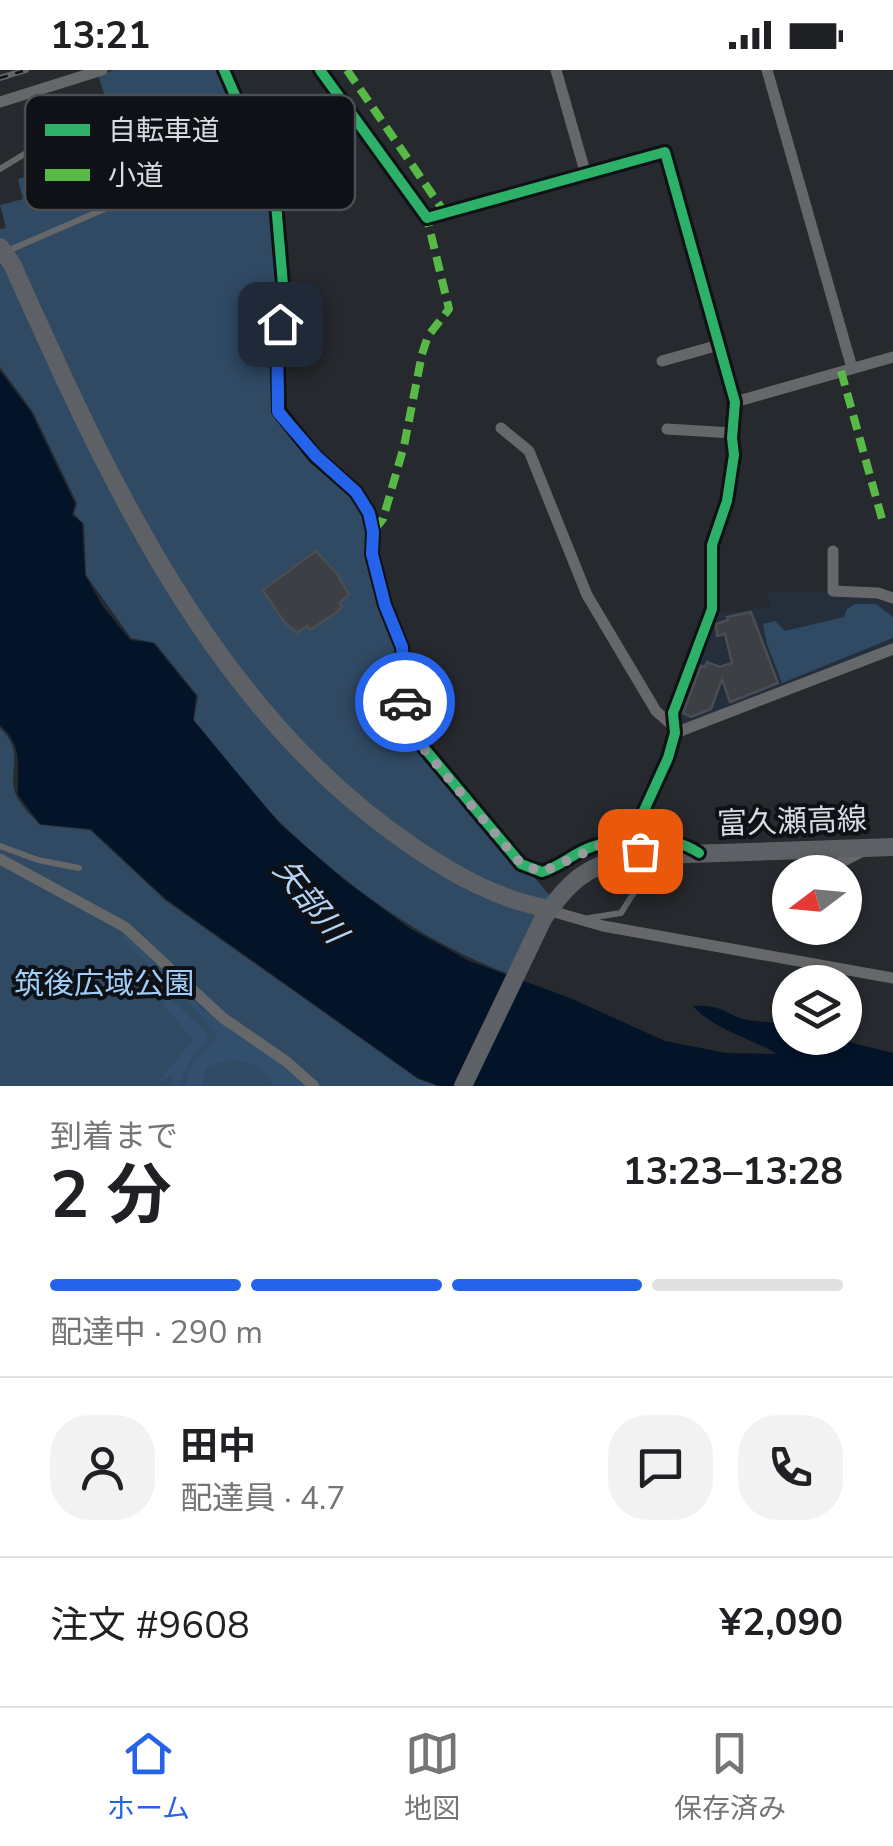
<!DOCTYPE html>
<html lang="ja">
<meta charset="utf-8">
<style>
:root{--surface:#fff;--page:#f2f2f2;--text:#202124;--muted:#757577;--line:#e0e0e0;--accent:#2563eb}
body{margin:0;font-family:"Nunito Sans","Noto Sans JP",sans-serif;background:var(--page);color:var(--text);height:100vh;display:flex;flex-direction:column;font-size:38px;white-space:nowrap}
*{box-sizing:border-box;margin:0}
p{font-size:32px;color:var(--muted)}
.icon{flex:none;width:55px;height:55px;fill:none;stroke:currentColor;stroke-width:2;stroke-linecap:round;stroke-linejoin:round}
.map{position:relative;height:1016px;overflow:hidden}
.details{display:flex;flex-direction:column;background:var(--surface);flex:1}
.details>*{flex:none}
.needle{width:65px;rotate:254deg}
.controls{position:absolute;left:772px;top:785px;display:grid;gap:20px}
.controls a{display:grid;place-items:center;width:90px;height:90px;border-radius:50%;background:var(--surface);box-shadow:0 2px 8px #0004;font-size:50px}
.pin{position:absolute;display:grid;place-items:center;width:85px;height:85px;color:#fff;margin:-42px;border-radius:20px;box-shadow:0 5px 15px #0006}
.courier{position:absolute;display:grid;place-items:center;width:100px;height:100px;margin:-50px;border:8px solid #2563eb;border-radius:50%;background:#fff;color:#222;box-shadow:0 2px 12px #0007}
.summary em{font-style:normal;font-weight:700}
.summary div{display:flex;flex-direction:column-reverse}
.summary{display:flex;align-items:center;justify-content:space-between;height:170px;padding:0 50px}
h1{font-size:65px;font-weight:700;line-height:75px}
.bar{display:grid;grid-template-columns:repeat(4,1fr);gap:15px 10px;align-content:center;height:120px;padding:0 50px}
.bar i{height:12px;border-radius:8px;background:var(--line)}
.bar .selected{background:var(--accent)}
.bar p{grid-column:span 4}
.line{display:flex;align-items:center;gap:25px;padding:0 50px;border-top:2px solid var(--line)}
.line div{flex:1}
.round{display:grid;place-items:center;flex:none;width:105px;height:105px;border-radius:40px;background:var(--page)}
.status{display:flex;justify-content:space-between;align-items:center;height:70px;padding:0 50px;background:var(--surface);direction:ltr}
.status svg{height:28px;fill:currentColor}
.tabs{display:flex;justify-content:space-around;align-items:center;height:140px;border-top:2px solid var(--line);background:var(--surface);font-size:28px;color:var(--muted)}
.tabs a{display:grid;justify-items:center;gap:5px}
.tabs .selected{color:var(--accent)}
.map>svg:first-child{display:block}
.built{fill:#242f3b}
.green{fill:#304a64}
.forest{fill:#32506d}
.water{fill:#031328}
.building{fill:#3c3f43;stroke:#4a4e52;stroke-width:2.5}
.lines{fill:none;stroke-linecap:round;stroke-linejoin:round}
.lane{stroke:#666769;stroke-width:6}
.street{stroke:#666769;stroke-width:11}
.secondary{stroke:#5d6064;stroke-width:18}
.rail-casing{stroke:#626569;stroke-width:6}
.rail{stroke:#0e1115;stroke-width:2.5;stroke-dasharray:8;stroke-linecap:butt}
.quiet{stroke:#58b947;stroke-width:8;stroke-dasharray:15 8;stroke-linecap:butt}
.cycleway-casing{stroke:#0e1115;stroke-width:16}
.cycleway{stroke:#2db169;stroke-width:10}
.done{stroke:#999da2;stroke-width:10;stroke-dasharray:0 18}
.route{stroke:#2563eb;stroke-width:12}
.labels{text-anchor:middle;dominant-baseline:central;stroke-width:8;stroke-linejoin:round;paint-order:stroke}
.street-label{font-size:30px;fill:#d7dce1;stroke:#0e1115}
.park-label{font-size:30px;fill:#a1cdf9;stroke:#0e1115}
.water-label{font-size:32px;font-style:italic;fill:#b4d4f6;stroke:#0e1115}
.key{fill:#0e1115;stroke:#4a4e52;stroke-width:2.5}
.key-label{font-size:28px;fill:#d7dce1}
</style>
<div class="status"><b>13:21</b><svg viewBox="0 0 49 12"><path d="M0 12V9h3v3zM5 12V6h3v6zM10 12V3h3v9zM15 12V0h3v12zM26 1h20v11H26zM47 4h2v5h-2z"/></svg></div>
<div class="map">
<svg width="893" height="1016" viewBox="0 0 893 1016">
<rect width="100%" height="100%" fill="#26292e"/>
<path class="built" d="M830 521 893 532V575L682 655 679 653 678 644 716 542 769 538 768 522Z"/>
<g class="green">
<path d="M114 0H221L268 90 284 245 276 336 358 427 378 475 415 664 550 826 509 904C425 873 349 818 284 756 251 724 223 685 194 650L198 626 155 573 131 568 86 505 84 454 74 444 77 433 33 342 0 297V159L6 158 0 135 23 129 18 109 121 77 98 5Z"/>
<path d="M855 534H876L893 547V568L782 613 767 574 763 554 775 551 785 561 844 547 847 539Z"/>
<path d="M0 658C28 685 4 703 18 729 23 738 33 747 40 755L90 760 165 830 418 1009 437 1016H0Z"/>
</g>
<g class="forest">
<path d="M125 865 204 941 299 1007 306 1016H273C263 989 230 985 206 998L202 1016H185L192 995 218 969 205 949 121 867Z"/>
<path d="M165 928 171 929 206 963 208 970 190 990 179 1016H172L174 1010 171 1004 163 1011 159 1010 194 970 164 936Z"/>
</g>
<path class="water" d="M0 301 31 342 75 434 72 445 82 453 85 505 102 535 130 570 153 573 196 626 193 650 281 755 343 809 409 858 469 891 570 928 665 971 726 983 777 984C751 968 714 960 693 936 724 934 724 945 748 950 762 953 776 951 790 955V968H833L893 983V1016H440L418 1008 166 829 91 759 40 754 18 725C17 695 24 677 0 655Z"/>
<g class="building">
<path d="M316 481 338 505 349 525 339 533 342 536 337 542 310 560 307 556 297 563 284 552 263 520Z"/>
<path d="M751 542 778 613 730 632 722 609 711 639 691 647 683 643 701 596 705 597 707 592 720 597 732 593 725 564 717 566 716 554 728 550 727 547Z"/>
</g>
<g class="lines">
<g class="lane">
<path d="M32 78 58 71"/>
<path d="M0 99 31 80 47 47 54 43"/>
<path d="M5 182 160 115 128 40"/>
<path d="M0 776 38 790 79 798"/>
<path d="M589 848 621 843 633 824 638 796"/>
</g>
<g class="street">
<path d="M224 0 258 78 270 86 273 99 286 249 279 254 277 263 279 341 315 386 356 422 369 443 373 462 372 484 385 535 402 577 410 661 521 794 542 802C559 797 570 786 585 780 613 768 671 764 696 781"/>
<path d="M320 0 427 148 665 82 735 332 732 368 734 385 727 431 712 475V539L673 643 675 663 668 688 641 747 642 770"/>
<path d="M556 0 586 105"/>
<path d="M767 0 852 298"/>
<path d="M0 32 102 0"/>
<path d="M662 291 719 275"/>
<path d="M735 332 893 287"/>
<path d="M501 358 529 381 587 525 656 641 673 656"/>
<path d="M667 359 732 363"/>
<path d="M833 481V521L878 523 893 528"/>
<path d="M675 663 893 579"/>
<path d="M0 789 125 857 223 948 287 992 314 1016"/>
<path d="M822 802 861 782"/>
<path d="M558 843 603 856 893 908"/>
</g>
<g class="secondary">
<path d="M0 177 12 194C108 408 211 639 412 776 454 805 499 830 550 839"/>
<path d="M463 1016 543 849C568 812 585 797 628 786L893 777"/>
</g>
<g class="rail-casing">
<path id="rail" d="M0 8 26 0"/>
</g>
<use href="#rail" class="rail"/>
<g class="quiet">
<path d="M347 0 445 143"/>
<path d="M841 301 882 449"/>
<path d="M374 460 383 449 404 376 422 284 428 266 449 239 427 148"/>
</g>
<g class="cycleway-casing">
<g id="cycleway">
<path d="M224 0 258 78 270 86 273 99 286 249 279 254 277 263 279 341 315 386 356 422 369 443 373 462 372 484 385 535 402 577 410 661 521 794 542 802C558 797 569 787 584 780 615 766 670 763 699 783"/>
<path d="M320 0 427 148 665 82 735 332 732 368 734 385 727 431 712 475V539L673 643 675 663 668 688 641 747 642 770"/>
</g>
</g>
<use href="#cycleway" class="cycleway"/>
</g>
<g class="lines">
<path class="done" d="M405 632 410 661 417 671 521 794 542 802 608 772 642 770 640 781"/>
<path class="route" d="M280 254 277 262 278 342 316 386 356 422 369 443 373 462 372 484 385 535 402 577 405 632"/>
</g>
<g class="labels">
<g class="street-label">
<text transform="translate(792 752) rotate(-2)">富久瀬高線</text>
</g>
<g class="park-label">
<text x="104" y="914">筑後広域公園</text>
</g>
<g class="water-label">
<text transform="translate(310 831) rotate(52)">矢部川</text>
</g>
</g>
<rect x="25" y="25" width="330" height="115" rx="15" class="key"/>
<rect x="45" y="54" width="45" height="12" fill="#2db169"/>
<rect x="45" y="99" width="45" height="12" fill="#58b947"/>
<g class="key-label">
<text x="108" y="70">自転車道</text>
<text x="108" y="115">小道</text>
</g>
</svg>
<div class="controls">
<a><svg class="needle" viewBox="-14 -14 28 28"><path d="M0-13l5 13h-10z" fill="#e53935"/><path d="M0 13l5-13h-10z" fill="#757577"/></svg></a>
<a><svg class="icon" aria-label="layers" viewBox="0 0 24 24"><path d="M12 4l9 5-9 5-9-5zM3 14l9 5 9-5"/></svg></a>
</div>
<div class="pin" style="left:640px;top:781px;background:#ea580c"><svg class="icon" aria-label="bag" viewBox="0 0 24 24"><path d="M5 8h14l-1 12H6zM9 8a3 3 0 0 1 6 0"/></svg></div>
<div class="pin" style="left:280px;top:254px;background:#1f2937"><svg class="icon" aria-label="home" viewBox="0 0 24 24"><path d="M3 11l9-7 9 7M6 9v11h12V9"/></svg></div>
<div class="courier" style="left:405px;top:632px"><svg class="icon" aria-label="car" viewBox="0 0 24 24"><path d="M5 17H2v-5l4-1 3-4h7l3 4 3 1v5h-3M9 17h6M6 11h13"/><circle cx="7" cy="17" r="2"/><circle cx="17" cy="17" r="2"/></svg></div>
</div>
<section class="details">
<div class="summary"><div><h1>2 分</h1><p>到着まで</p></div><em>13:23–13:28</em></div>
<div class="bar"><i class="selected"></i><i class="selected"></i><i class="selected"></i><i></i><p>配達中 · 290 m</p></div>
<div class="line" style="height:180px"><a class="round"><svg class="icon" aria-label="person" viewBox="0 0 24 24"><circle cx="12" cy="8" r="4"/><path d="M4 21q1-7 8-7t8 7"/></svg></a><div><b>田中</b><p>配達員 · 4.7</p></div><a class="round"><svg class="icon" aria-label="chat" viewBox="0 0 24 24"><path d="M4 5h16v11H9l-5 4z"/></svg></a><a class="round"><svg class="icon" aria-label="phone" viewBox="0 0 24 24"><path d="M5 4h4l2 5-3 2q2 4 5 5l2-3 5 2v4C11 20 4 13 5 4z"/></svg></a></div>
<div class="line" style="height:130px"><div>注文 #9608</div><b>¥2,090</b></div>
</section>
<nav class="tabs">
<a class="selected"><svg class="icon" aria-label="home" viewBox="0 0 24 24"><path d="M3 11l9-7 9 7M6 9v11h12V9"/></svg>ホーム</a>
<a><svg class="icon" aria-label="map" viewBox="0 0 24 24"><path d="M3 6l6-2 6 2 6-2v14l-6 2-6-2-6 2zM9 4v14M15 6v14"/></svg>地図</a>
<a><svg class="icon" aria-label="saved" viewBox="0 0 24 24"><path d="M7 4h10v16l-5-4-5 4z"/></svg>保存済み</a>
</nav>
